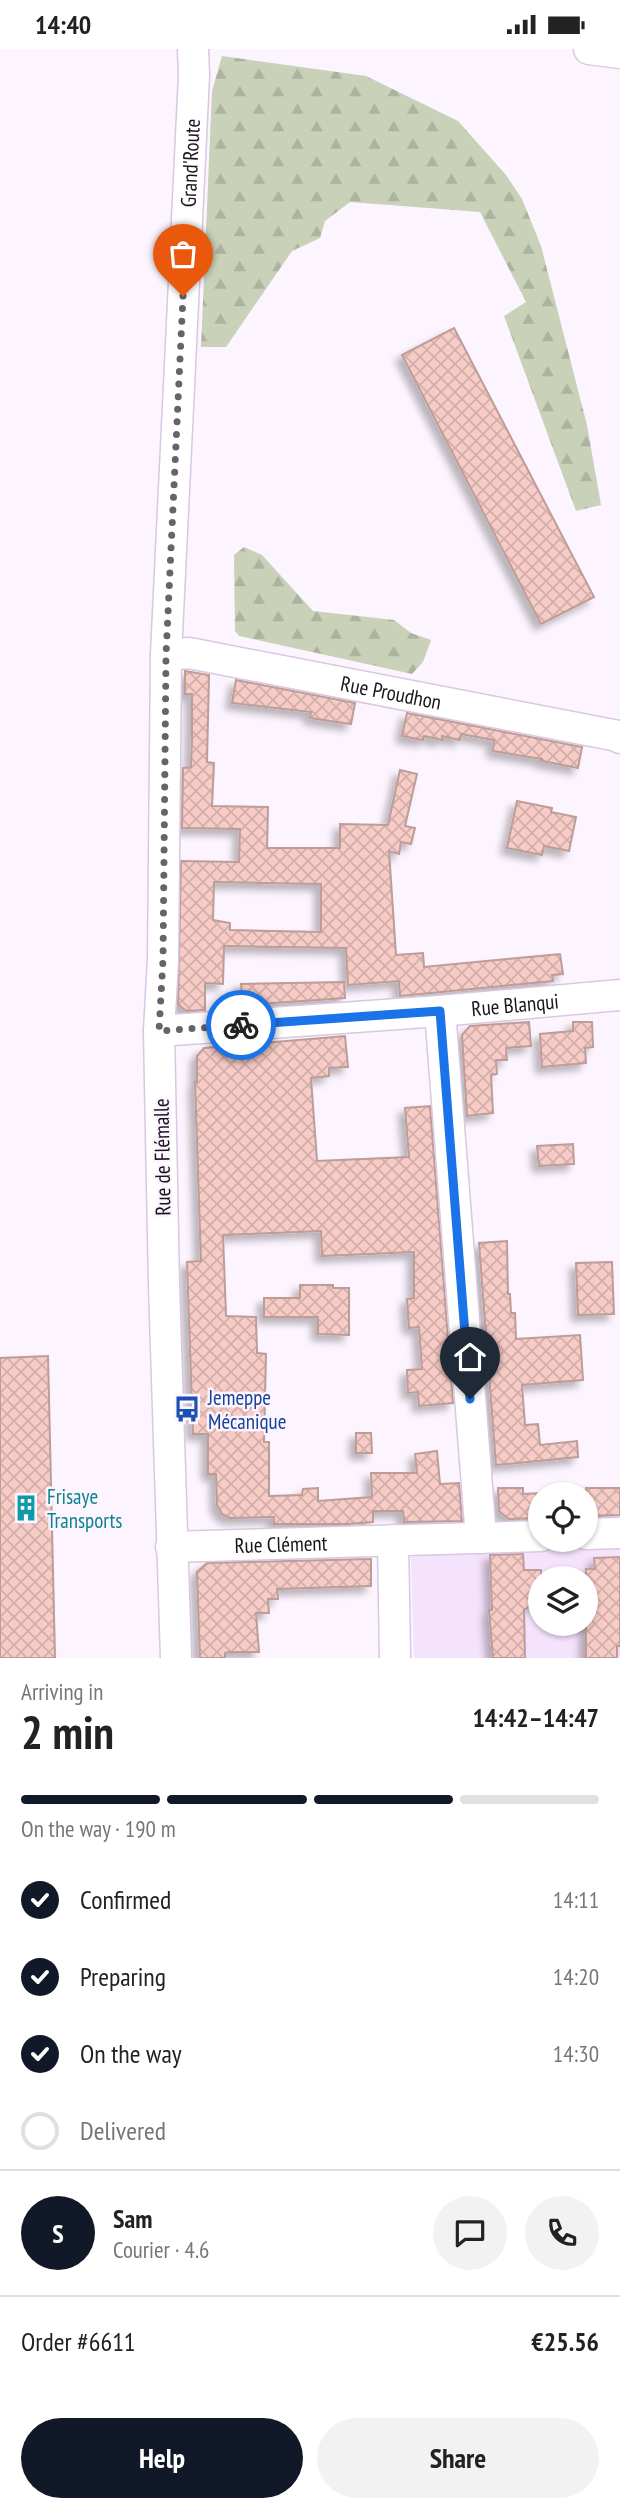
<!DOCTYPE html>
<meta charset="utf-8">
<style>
:root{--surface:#fff;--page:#f2f2f2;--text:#222;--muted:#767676;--line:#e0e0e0;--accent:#111827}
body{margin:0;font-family:"PT Sans Narrow",sans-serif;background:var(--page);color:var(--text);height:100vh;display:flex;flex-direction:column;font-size:26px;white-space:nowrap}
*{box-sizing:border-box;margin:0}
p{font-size:23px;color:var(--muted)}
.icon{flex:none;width:38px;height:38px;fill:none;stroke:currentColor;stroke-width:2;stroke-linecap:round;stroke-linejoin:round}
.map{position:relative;height:1609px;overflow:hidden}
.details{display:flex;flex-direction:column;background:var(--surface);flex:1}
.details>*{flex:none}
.fabs{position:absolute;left:528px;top:1433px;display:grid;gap:14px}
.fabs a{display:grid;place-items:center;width:70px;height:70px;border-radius:50%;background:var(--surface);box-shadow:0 2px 5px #0004;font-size:35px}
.pin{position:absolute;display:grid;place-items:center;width:60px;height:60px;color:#fff;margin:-72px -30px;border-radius:50% 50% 50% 0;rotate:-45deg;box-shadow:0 0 7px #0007}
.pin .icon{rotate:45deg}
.courier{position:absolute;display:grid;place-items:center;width:70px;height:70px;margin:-35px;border:5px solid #1a73e8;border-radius:50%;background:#fff;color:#222;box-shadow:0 2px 9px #0007}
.overview em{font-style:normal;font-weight:800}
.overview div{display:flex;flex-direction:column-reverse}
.overview{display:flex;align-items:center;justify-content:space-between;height:119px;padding:0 21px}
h1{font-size:46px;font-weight:800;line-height:52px}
.bar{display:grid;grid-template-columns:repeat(4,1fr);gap:10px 7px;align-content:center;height:84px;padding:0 21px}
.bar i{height:9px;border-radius:5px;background:var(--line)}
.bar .current{background:var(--accent)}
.bar p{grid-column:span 4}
.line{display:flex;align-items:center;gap:18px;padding:0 21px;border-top:2px solid var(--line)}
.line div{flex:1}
.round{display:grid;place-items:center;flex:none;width:74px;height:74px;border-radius:37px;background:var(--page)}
ol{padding:0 21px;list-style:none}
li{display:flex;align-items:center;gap:21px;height:77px}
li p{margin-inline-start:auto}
li .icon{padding:7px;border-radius:50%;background:var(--accent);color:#fff;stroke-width:4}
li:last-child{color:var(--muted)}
li i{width:38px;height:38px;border:4px solid var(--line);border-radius:50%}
.cta{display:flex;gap:14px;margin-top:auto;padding:14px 21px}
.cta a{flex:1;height:80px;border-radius:42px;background:var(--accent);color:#fff;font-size:28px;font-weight:800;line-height:80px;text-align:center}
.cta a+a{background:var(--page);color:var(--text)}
.status{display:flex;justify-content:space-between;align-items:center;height:49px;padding:0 35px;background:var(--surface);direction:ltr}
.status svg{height:19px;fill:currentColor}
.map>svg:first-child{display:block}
.built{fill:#f5e2fc;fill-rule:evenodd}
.forest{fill:url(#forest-firs)}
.building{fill:url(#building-cross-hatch);stroke:#be9c98;stroke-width:2;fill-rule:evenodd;filter:url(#shadow)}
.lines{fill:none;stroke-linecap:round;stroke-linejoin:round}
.minor-casing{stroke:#dac7e1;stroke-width:33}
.minor{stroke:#fff;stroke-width:30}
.done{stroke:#69626b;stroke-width:7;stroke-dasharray:0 12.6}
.route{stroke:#1a73e8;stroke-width:9}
.labels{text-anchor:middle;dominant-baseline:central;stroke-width:5;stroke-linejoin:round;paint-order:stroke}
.street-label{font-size:21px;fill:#1a131c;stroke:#fcf4fe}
.transit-label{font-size:21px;fill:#164399;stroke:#fcf4fe;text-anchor:start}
.culture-label{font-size:21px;fill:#0d838f;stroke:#fcf4fe;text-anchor:start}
</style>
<div class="status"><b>14:40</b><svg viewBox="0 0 49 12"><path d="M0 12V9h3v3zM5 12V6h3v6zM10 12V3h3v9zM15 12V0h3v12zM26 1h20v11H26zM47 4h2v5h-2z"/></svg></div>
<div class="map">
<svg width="620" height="1609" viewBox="0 0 620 1609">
<defs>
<pattern id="forest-firs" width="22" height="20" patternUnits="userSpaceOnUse" patternTransform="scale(1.75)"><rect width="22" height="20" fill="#c9d1b8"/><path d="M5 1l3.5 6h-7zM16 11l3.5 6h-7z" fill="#acb39e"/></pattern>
<pattern id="building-cross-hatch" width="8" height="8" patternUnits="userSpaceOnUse" patternTransform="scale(1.75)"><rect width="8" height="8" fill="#f7ccc6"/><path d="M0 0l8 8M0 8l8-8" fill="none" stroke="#d3aeaa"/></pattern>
<filter id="shadow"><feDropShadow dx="-6" dy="6" stdDeviation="3.5" flood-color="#0004"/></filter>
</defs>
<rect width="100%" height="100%" fill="#fcf4fe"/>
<path class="built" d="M620 1500V1609H414L411 1508 488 1502ZM541 1530H586V1575H541Z"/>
<g class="forest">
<path d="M222 7 366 27 458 72 506 126 522 150 541 197 587 376 601 456 576 462 504 267 526 253 480 163 350 153 325 172 320 189 292 202 226 298H201L212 42Z"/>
<path d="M244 498 262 506 313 562 394 571 411 584 431 591 423 613 412 625 239 587 235 582 234 506Z"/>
</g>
<g class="building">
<path d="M454 279 594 548 541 575 402 306Z"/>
<path d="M185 622 209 626 207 713 214 714 212 757 268 758 267 799H340V775L388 776 400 721 417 725 405 777 415 779 411 795 401 793 399 805 389 802 396 906 423 904 424 918 560 905 563 925 552 926 553 932 400 947 399 932 348 936 346 899 224 897 223 935 205 934V961L186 962 178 955 181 812 239 813 240 780 182 779 183 719 191 718 192 689V645H185ZM214 833 321 835V883L230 881V874L213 871Z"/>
<path d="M236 631 355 654 351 675 310 669 311 663 232 654Z"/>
<path d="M407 664 582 698 578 719 542 712V710L493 702 494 691 461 685 460 691 442 687V691L424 687 423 691 402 687Z"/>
<path d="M517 752 552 759 551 763 576 768 569 802 544 797 542 806 507 799Z"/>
<path d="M344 933 345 949 243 956 241 935Z"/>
<path d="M529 973 531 997 506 999 507 1011H496L497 1025 491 1026 493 1064 467 1067 462 986 470 977Z"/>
<path d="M573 973H592L593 998 585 999 586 1014 542 1018 540 985 573 982Z"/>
<path d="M345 987 348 1018 329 1019V1027L311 1029 317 1112 409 1108 405 1059 430 1057 453 1354 419 1357 418 1343 408 1344 407 1321 422 1320 419 1278 409 1279 407 1250 414 1249V1203L322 1207 321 1182 223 1186 226 1267 256 1268 257 1304 266 1305 264 1393H269V1447L302 1446 303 1440 318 1439V1452L372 1448 371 1424H417L415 1405 437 1402 440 1435 459 1434 462 1472 404 1473 403 1462H373V1473L346 1475H274V1468L230 1469 222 1465 217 1456 216 1425H208V1385H193L187 1213 201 1212 195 1033H197V1007L204 999Z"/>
<path d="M573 1095 574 1115 539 1117 537 1097Z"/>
<path d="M507 1192 508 1245H510L511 1264H515L516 1290 580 1286 583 1331 522 1336 525 1376 538 1375 540 1396 577 1392 578 1408 496 1416 479 1194Z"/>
<path d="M612 1213 614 1265 578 1266 576 1214Z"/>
<path d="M300 1236H333V1239H349V1286L318 1285V1268H264V1249H300Z"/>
<path d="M48 1307 55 1609H0V1309Z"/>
<path d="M356 1384H371L372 1404H356Z"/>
<path d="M498 1439H523V1445L541 1444V1469L509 1470 499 1462Z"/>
<path d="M586 1439H620V1466L586 1467Z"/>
<path d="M523 1505 524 1521H541V1549L524 1561 525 1609H493L489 1561H492L490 1506Z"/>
<path d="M620 1508V1597H617V1609H586V1520H595L594 1509Z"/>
<path d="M371 1510V1537L277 1540 278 1550H268L269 1564H256L259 1603H229L225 1604V1609H200L197 1523 207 1514Z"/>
</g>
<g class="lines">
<g class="minor-casing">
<g id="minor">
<path d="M589 0 620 4"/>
<path id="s1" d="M166 606 189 604 618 687 620 689"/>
<path d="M440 962 481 1489"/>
<path id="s2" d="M159 982 440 962 620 946"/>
<path d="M586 1485 620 1484"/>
<path d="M393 1491 395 1609"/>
<path id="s3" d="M171 1498 541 1487"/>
<path id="s4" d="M176 1609 164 1236 159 982 163 911 166 606 194 26 193 0"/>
</g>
</g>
<use href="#minor" class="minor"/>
</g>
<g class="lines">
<path class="done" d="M183 247 166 606 163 911 159 982 241 976"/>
<path class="route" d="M241 976 440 962 470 1350"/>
</g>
<defs>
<g id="bus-bare" transform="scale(2.1)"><path d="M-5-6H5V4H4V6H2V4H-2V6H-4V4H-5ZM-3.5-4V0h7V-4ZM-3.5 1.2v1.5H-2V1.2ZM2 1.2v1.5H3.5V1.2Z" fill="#1a4fb4" stroke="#fcf4fe" stroke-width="2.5" paint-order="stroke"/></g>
<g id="building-bare" transform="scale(2.1)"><path d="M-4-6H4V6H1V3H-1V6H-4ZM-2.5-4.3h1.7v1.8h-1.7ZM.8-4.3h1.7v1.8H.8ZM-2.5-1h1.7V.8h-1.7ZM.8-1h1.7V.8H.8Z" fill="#0f9aa8" stroke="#fcf4fe" stroke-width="2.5" paint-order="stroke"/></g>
</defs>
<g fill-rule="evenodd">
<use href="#bus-bare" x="187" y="1360"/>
<use href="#building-bare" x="26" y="1459"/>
</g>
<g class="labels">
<g class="street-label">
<text stroke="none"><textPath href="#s4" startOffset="1496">Grand'Route</textPath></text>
<text stroke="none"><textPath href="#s1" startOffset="229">Rue Proudhon</textPath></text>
<text stroke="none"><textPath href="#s2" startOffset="357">Rue Blanqui</textPath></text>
<text transform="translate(162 1108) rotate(-91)">Rue de Flémalle</text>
<text stroke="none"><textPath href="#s3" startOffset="110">Rue Clément</textPath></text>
</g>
<g class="transit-label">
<text x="208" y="1348">Jemeppe<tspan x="208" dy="24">Mécanique</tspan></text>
</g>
<g class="culture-label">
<text x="47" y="1447">Frisaye<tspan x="47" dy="24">Transports</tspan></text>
</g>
</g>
</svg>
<div class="fabs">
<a><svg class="icon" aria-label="locate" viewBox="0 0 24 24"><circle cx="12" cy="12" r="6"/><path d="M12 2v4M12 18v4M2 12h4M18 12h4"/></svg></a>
<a><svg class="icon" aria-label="layers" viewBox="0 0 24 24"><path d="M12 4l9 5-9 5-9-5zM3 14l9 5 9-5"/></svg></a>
</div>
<div class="pin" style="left:183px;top:247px;background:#ea580c"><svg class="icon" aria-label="bag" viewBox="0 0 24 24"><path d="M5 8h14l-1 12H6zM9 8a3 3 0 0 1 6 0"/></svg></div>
<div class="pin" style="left:470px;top:1350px;background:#1f2937"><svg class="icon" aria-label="home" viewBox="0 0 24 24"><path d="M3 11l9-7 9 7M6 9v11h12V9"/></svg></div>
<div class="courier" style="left:241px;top:976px"><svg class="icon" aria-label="bike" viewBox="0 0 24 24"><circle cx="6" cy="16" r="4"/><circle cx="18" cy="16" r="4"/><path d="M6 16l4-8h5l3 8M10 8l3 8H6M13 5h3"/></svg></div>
</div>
<section class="details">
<div class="overview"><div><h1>2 min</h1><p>Arriving in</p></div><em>14:42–14:47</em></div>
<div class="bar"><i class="current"></i><i class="current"></i><i class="current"></i><i></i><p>On the way · 190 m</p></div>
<ol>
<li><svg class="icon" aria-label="check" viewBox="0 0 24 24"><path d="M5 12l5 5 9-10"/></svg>Confirmed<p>14:11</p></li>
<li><svg class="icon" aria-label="check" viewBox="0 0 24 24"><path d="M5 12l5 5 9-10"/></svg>Preparing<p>14:20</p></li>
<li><svg class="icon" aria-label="check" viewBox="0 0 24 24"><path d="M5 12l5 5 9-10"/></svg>On the way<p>14:30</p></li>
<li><i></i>Delivered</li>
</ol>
<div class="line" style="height:126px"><b class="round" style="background:var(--accent);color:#fff">S</b><div><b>Sam</b><p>Courier · 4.6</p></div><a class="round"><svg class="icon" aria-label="chat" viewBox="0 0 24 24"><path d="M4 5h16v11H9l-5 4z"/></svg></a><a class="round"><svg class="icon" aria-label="phone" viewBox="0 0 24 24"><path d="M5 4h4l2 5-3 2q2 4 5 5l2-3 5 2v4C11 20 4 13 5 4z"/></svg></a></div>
<div class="line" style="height:91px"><div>Order #6611</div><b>€25.56</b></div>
<div class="cta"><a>Help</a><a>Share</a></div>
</section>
